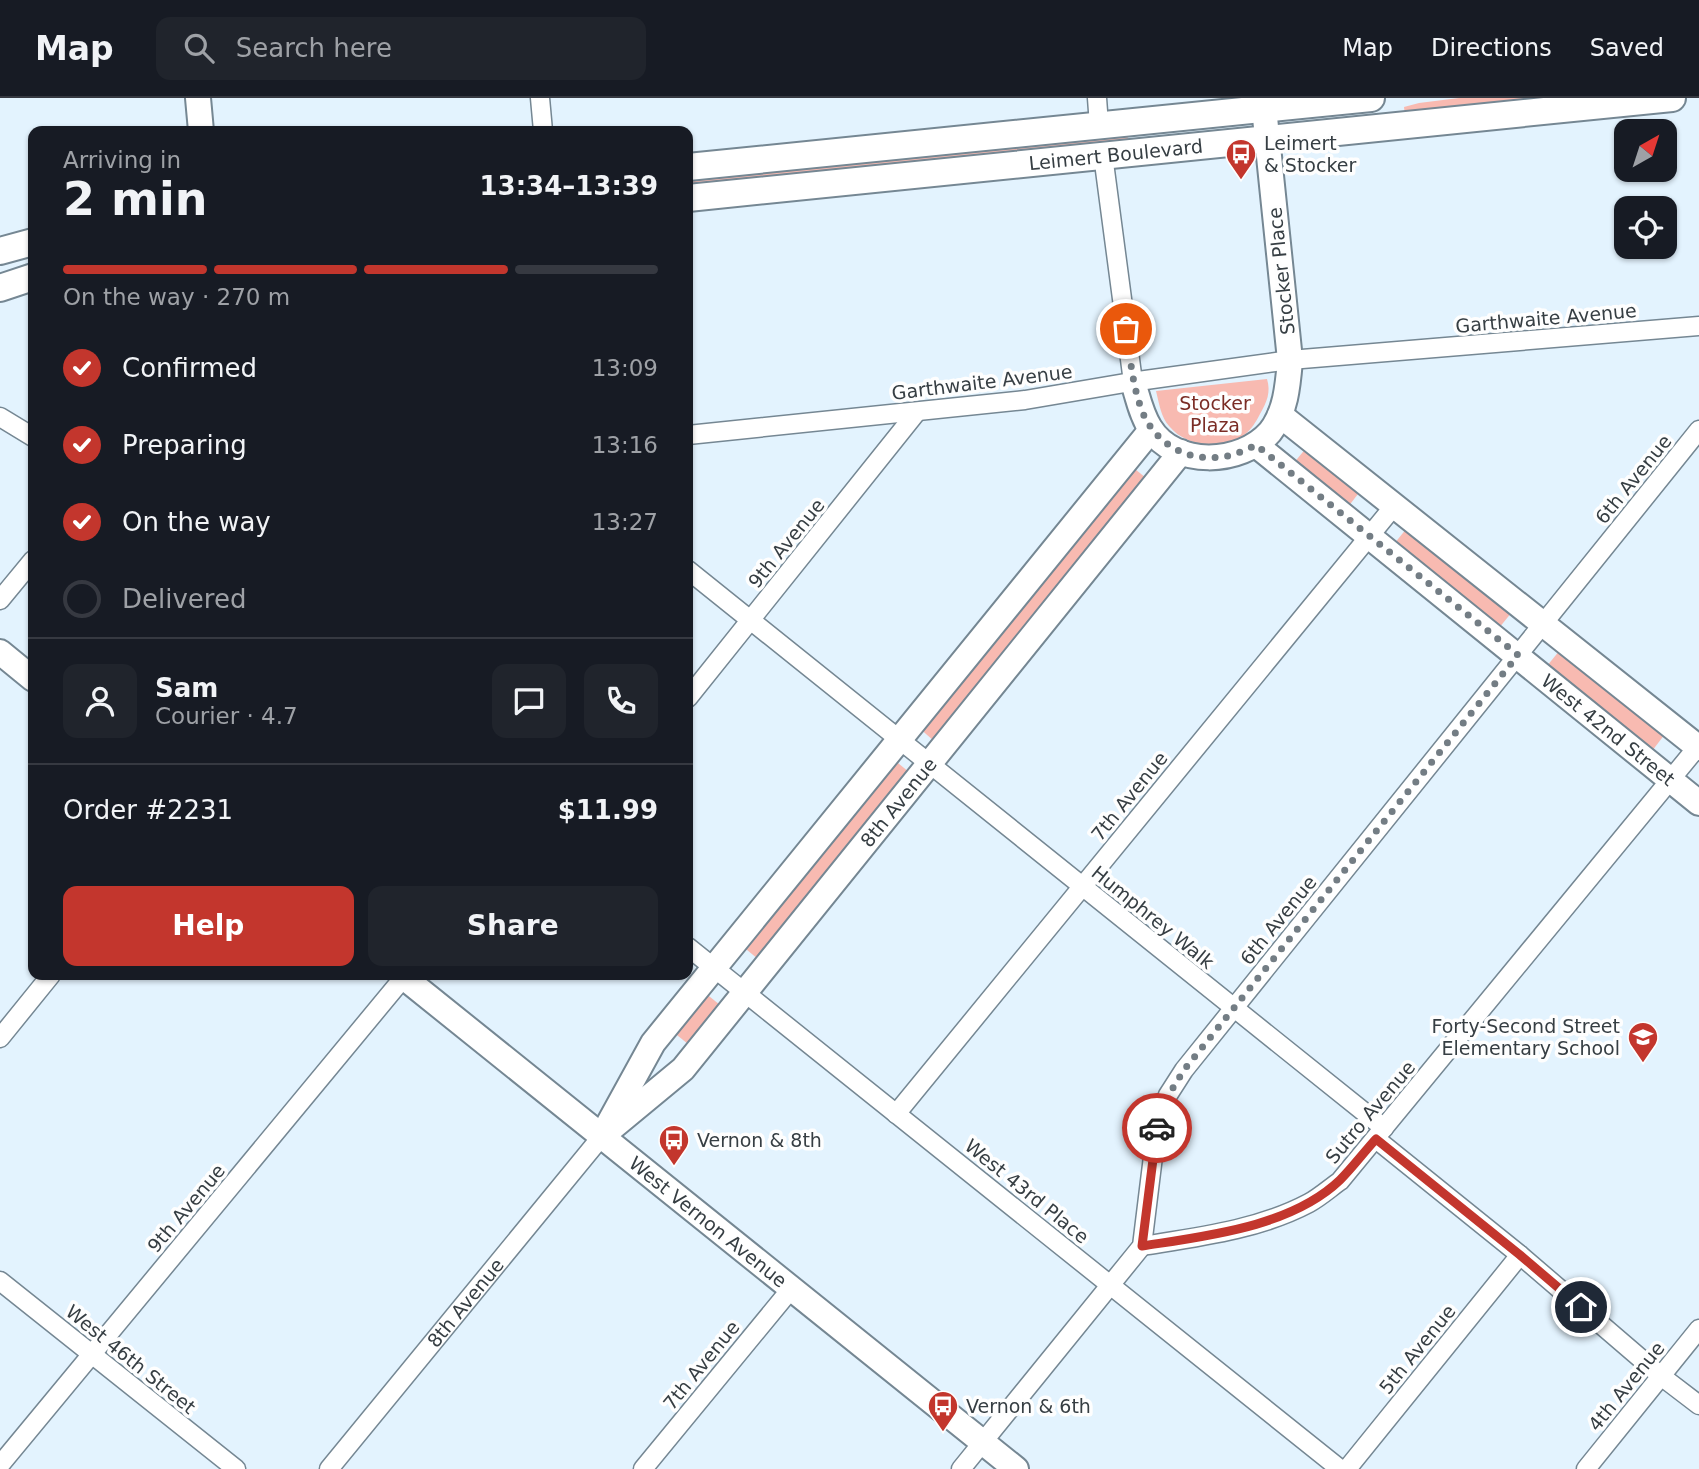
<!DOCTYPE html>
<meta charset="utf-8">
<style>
:root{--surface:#171b24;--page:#20242c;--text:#f1f3f6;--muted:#9ea1a6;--line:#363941;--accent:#c3362d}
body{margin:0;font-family:"DejaVu Sans",sans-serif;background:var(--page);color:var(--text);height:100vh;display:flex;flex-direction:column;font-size:26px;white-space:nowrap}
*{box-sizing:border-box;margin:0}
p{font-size:23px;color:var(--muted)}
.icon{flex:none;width:38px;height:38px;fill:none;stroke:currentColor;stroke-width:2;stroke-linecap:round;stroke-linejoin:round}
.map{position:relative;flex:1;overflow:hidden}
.side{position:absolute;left:28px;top:28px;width:665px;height:854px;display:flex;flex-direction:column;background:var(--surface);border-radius:14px;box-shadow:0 2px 5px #0004}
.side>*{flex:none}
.needle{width:46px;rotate:39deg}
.controls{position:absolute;left:1614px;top:21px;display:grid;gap:14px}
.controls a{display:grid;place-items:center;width:63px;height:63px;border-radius:14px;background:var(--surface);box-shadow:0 2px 5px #0004;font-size:35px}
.pin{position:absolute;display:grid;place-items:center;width:60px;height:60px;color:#fff;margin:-30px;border:4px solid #fff;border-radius:50%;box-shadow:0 2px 7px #0007}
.courier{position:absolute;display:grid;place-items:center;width:70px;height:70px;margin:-35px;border:5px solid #c3362d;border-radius:50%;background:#fff;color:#222;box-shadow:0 2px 9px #0007}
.headline em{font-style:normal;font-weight:700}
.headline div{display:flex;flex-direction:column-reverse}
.headline{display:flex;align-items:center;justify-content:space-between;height:119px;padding:0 35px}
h1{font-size:46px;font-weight:700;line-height:52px}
.bar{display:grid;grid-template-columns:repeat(4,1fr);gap:10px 7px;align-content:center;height:84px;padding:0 35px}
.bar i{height:9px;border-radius:5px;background:var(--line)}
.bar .current{background:var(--accent)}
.bar p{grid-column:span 4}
.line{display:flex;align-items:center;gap:18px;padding:0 35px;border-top:2px solid var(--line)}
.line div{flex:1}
.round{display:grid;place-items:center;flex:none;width:74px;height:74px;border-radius:14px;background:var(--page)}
ol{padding:0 35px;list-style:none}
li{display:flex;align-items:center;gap:21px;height:77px}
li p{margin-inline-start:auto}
li .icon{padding:7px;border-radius:50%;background:var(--accent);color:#fff;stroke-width:4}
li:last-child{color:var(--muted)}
li i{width:38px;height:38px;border:4px solid var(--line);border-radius:50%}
.button{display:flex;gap:14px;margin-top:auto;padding:14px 35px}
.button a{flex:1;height:80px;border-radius:14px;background:var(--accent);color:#fff;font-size:28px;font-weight:700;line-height:80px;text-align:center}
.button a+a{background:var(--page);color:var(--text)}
header{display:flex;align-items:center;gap:42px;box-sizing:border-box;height:98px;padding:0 35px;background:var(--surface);border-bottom:2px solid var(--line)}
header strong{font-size:33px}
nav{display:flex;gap:38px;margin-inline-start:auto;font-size:24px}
.search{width:490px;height:63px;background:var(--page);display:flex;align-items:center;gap:18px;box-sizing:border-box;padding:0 24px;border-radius:14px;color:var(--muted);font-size:26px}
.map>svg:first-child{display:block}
.green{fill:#f8bab1}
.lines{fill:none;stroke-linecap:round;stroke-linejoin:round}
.street-casing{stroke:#758793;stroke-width:21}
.secondary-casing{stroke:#758793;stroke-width:28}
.primary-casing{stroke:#758793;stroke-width:30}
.street{stroke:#fff;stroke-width:18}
.secondary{stroke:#fff;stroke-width:24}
.primary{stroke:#fff;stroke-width:26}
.done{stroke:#737d84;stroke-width:7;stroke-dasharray:0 12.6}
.route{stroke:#c3362d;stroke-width:9}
.labels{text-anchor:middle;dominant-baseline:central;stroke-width:7;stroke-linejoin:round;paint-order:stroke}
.poi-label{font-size:19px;fill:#363e43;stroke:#fefefe;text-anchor:start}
.street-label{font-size:19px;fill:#363e43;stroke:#fefefe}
.park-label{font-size:19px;fill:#7a2c25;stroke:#fefefe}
</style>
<header>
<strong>Map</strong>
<div class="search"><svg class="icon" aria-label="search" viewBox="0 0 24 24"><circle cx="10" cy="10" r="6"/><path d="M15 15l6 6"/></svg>Search here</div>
<nav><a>Map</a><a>Directions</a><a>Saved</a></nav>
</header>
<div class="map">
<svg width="1699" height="1371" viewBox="0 0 1699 1371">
<rect width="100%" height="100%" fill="#e3f3fe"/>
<g class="green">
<path d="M1459 0H1576L1405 18 1404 9 1419 5Z"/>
<path d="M1127 34 1128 41 1104 48 688 90V78Z"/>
<path d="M1267 281C1271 294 1267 304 1260 316 1256 324 1251 332 1244 337 1222 353 1186 349 1169 328 1161 319 1159 305 1156 293Z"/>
<path d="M1307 349 1361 392 1348 409 1293 366Z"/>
<path d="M1130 367 1146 380 934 643 918 629Z"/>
<path d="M1407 430 1512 514 1499 530 1394 446Z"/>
<path d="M1560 552 1665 636 1652 653 1547 568Z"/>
<path d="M893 661 909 674 758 861 741 847Z"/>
<path d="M704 894 720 907 688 946 672 933Z"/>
</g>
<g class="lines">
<g class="street-casing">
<g id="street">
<path d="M540 0 543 33"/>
<path d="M1097 0 1099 27"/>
<path d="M1103 57 1133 284"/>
<path d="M0 319 33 339"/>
<path d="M688 337 1025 302 1131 284 1290 262 1699 228"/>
<path d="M688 472 1384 1030"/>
<path d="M0 502 33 462"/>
<path d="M688 600 916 315"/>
<path d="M688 849 1340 1371"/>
<path d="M0 940 51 877"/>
<path d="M896 1016 1394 408"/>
<path d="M1376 1041 1520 1157 1661 1278 1699 1307"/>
<path d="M1142 1148C1198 1139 1258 1132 1309 1105 1320 1099 1330 1090 1340 1083L1699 647"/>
<path d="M0 1183 236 1371"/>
<path d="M0 1367 404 879"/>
<path id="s1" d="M329 1371 602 1038"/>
<path d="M643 1371 791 1191"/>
<path d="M961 1371 1142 1148 1157 1026 1168 997 1184 972 1699 332"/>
<path d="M1347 1371 1520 1157"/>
<path d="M1586 1371 1699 1231"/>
</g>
</g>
<g class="secondary-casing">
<g id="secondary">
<path d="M198 0 201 33"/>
<path d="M1133 284C1138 300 1141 316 1150 330 1175 370 1241 367 1270 334 1286 314 1288 286 1290 262L1263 0"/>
<path d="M1280 317 1699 650"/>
<path id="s2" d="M1256 347 1699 705"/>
<path d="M0 554 33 581"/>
<path id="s3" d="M401 877 1016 1371"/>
<path d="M609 1025 653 945 1151 332"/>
<path id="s4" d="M602 1038 683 971 1181 354"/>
</g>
</g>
<g class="primary-casing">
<g id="primary">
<path d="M688 69 1371 0"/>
<path id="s5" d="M688 100 1672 0"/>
<path d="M0 153 33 144"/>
<path d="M0 190 33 179"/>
</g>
</g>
<use href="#street" class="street"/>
<use href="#secondary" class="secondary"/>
<use href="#primary" class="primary"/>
</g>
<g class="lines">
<path class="done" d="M1126 231C1130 257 1132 285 1141 310 1152 343 1185 364 1221 359 1233 358 1245 352 1256 347L1518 557 1184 972 1168 998 1157 1030"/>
<path class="route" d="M1157 1030 1142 1148C1206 1138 1291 1129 1340 1082 1353 1069 1364 1054 1376 1041L1520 1157 1581 1209"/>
</g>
<defs>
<g id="bus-pin" transform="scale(1.575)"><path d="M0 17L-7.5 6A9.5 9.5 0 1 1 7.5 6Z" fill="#c3362d" stroke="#fefefe"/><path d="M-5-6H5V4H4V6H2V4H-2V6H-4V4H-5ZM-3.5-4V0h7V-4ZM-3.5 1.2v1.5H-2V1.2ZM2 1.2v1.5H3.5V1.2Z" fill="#fff"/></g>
<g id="school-pin" transform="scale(1.575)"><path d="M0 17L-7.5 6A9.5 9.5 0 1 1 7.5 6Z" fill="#c3362d" stroke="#fefefe"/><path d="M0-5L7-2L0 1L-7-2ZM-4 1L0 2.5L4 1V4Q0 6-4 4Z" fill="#fff"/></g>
</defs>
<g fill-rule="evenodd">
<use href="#bus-pin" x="1241" y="56"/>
<use href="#school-pin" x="1643" y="939"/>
<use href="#bus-pin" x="674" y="1042"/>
<use href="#bus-pin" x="943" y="1308"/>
</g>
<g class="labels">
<g class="poi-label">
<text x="1264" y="45">Leimert<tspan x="1264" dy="22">&amp; Stocker</tspan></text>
<text x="1620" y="928" text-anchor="end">Forty-Second Street<tspan x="1620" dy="22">Elementary School</tspan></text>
<text x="697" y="1042">Vernon &amp; 8th</text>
<text x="966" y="1308">Vernon &amp; 6th</text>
</g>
<g class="street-label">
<text stroke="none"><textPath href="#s5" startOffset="430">Leimert Boulevard</textPath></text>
<text transform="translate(1281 173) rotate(-96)">Stocker Place</text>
<text transform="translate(1546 220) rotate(-5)">Garthwaite Avenue</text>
<text transform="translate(982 284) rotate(-7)">Garthwaite Avenue</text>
<text transform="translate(1633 381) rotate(-51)">6th Avenue</text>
<text transform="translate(786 445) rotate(-51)">9th Avenue</text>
<text stroke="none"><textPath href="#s2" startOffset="453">West 42nd Street</textPath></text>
<text transform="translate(1129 698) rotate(-51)">7th Avenue</text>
<text stroke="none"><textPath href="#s4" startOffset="448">8th Avenue</textPath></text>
<text transform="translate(1153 819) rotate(39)">Humphrey Walk</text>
<text transform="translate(1278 822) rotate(-51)">6th Avenue</text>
<text transform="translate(1370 1014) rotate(-50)">Sutro Avenue</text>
<text transform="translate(1027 1093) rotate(39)">West 43rd Place</text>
<text transform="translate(186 1110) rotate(-50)">9th Avenue</text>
<text stroke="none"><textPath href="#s3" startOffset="394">West Vernon Avenue</textPath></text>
<text stroke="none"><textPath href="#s1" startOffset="215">8th Avenue</textPath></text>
<text transform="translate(1417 1251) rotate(-51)">5th Avenue</text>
<text transform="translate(131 1261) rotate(39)">West 46th Street</text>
<text transform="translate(701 1267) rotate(-51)">7th Avenue</text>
<text transform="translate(1626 1288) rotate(-51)">4th Avenue</text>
</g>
<g class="park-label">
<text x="1215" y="305">Stocker<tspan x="1215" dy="22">Plaza</tspan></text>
</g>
</g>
</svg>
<div class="controls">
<a><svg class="needle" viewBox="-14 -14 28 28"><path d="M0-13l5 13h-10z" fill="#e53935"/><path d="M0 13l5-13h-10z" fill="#9ea1a6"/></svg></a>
<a><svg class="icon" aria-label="locate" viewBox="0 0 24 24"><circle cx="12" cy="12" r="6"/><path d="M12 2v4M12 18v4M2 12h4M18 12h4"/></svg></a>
</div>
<div class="pin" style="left:1126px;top:231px;background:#ea580c"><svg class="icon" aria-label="bag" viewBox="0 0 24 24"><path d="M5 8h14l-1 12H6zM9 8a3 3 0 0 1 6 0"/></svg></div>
<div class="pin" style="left:1581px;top:1209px;background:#1f2937"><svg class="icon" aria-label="home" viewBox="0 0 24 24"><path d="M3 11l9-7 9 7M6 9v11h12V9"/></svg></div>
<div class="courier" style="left:1157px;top:1030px"><svg class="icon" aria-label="car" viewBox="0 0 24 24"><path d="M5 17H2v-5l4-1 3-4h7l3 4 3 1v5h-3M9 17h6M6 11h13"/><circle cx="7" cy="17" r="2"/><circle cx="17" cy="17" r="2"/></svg></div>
<section class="side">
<div class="headline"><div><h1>2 min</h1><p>Arriving in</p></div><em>13:34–13:39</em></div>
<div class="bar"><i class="current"></i><i class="current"></i><i class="current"></i><i></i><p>On the way · 270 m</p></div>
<ol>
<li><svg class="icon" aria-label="check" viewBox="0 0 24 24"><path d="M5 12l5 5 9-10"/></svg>Confirmed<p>13:09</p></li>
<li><svg class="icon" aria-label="check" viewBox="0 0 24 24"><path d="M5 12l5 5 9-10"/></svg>Preparing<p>13:16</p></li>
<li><svg class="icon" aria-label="check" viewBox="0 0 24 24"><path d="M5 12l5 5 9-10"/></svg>On the way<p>13:27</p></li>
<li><i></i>Delivered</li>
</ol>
<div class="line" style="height:126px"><a class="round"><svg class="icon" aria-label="person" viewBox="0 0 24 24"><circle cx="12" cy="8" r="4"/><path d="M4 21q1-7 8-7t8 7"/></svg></a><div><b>Sam</b><p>Courier · 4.7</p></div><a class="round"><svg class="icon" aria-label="chat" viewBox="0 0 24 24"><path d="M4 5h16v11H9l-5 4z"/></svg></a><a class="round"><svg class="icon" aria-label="phone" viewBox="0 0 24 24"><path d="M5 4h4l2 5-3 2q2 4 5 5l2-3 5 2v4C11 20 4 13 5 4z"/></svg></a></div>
<div class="line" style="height:91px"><div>Order #2231</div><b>$11.99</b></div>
<div class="button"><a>Help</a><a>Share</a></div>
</section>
</div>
